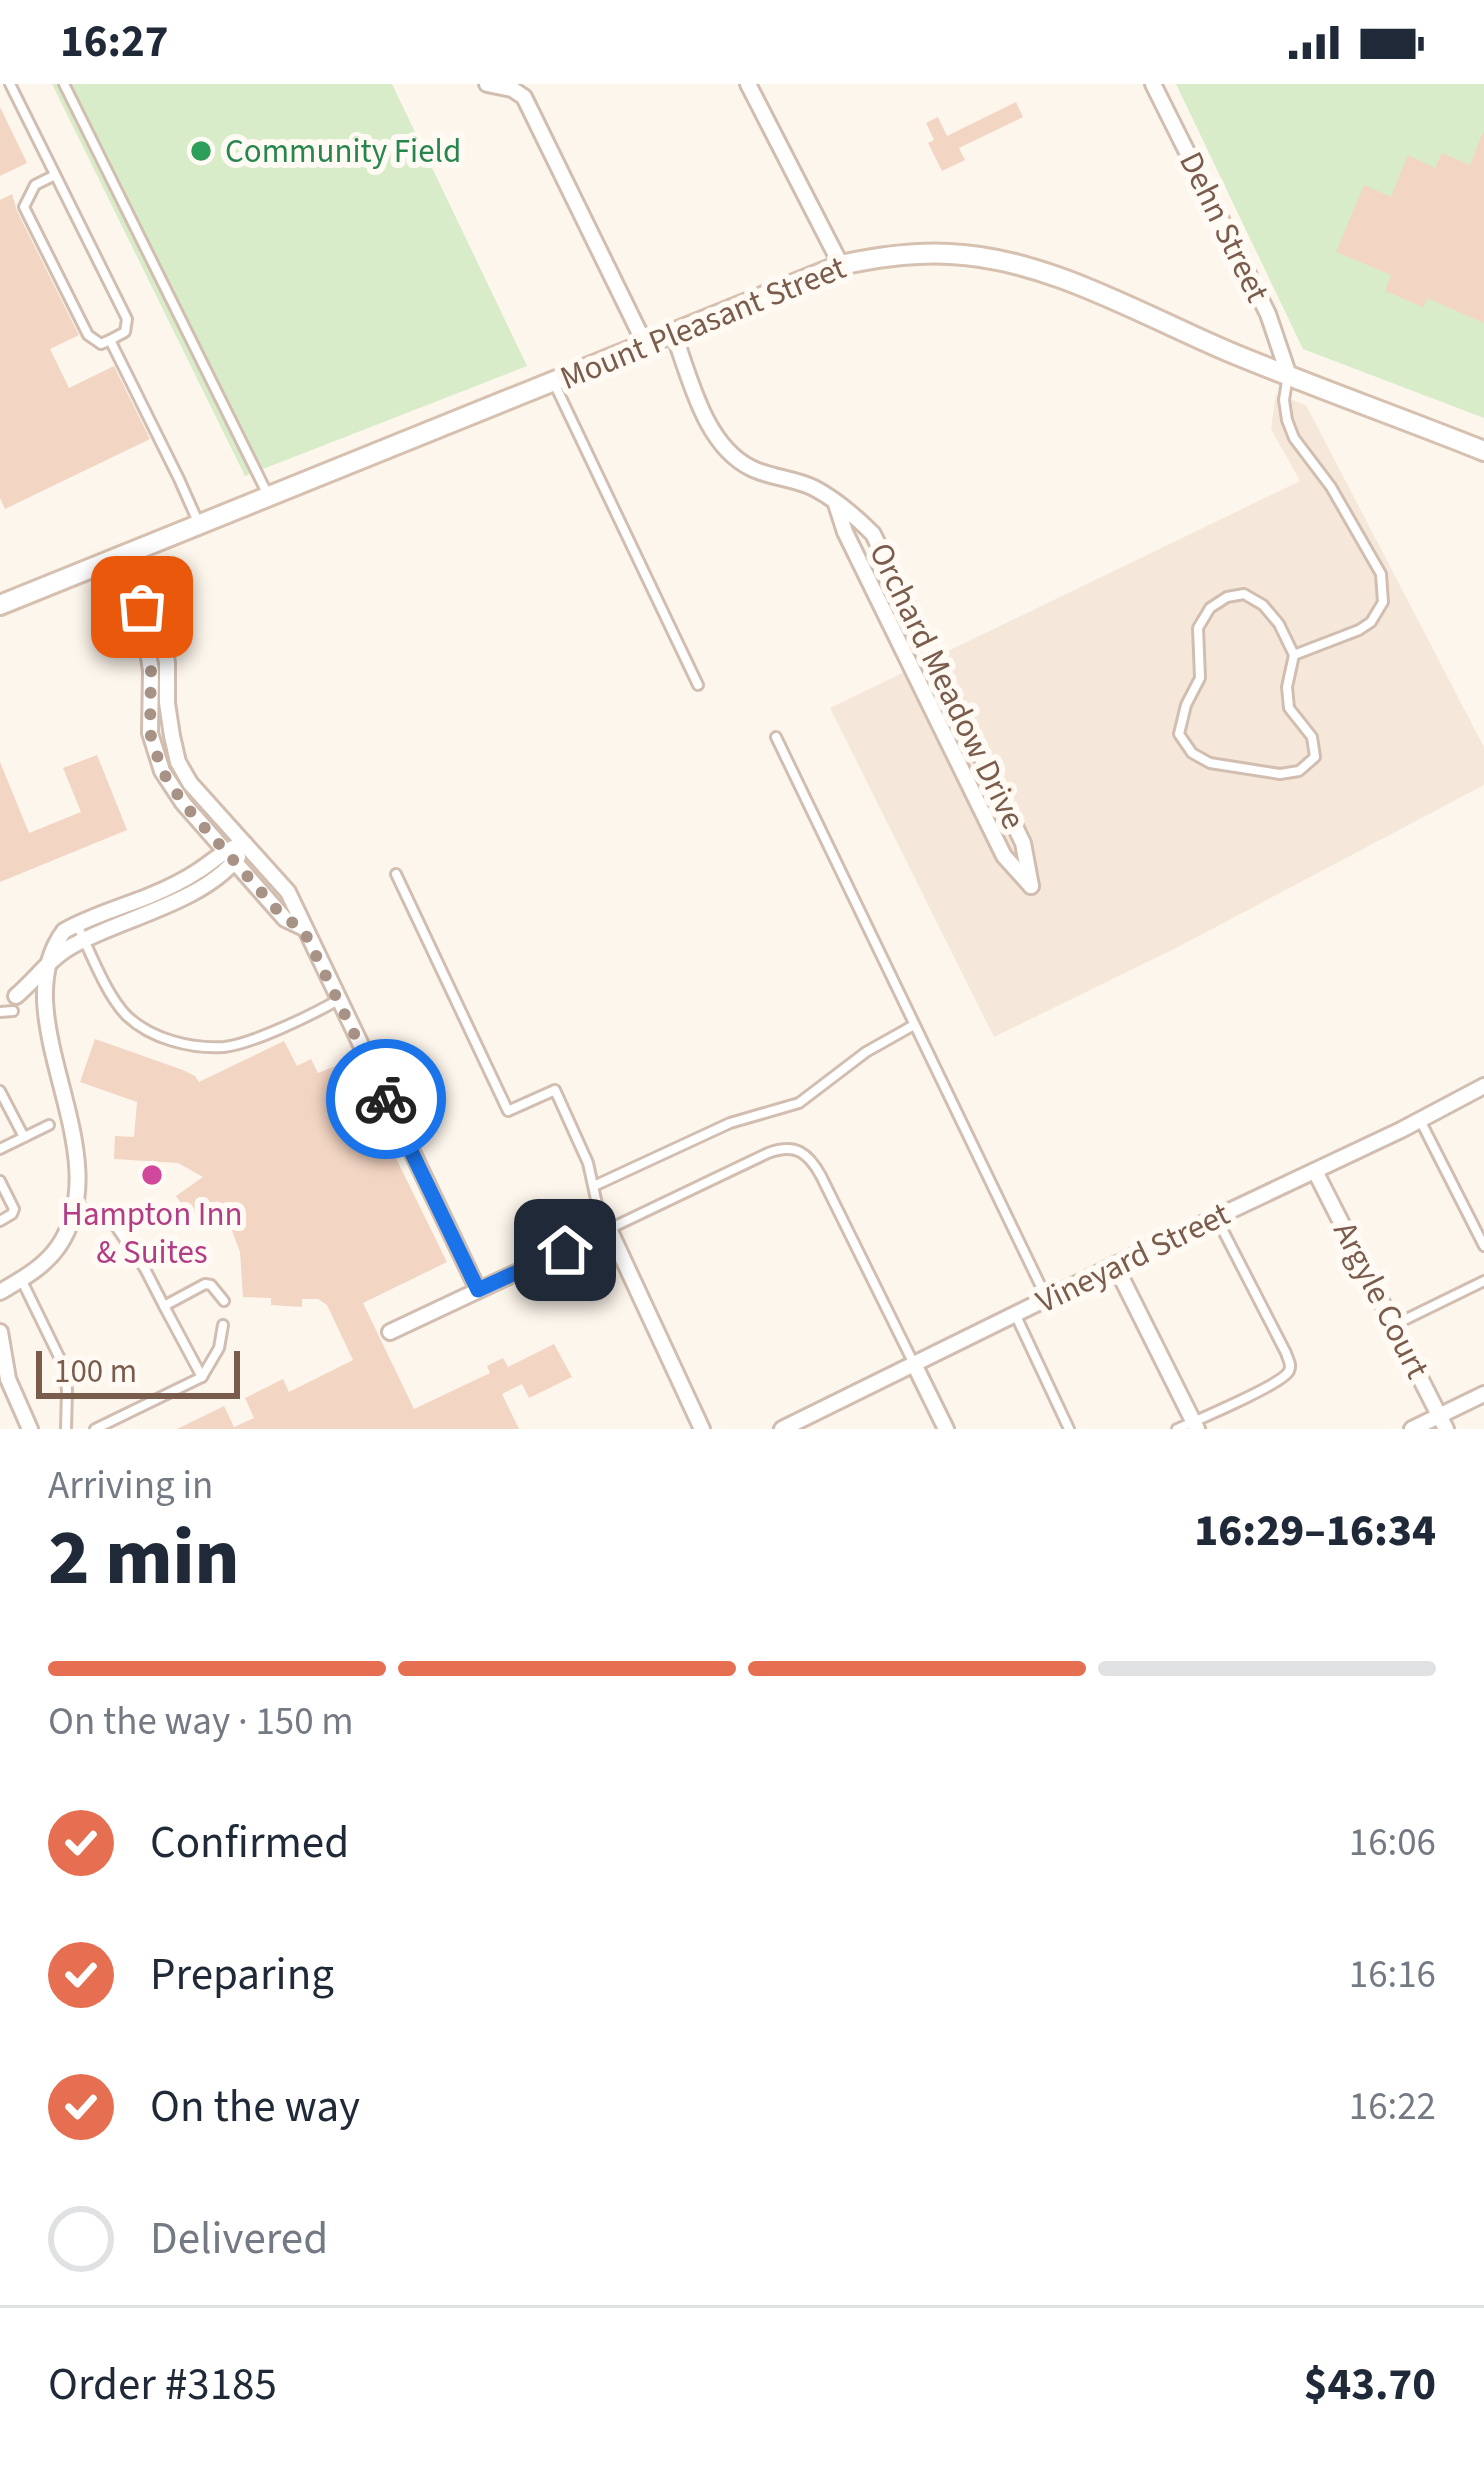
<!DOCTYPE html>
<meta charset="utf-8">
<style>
:root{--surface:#fff;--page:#f2f2f3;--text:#1f2937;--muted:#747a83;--line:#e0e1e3;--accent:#e76f51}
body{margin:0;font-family:"Source Sans 3",sans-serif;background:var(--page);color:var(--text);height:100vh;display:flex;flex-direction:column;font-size:45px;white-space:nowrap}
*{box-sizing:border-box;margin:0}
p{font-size:39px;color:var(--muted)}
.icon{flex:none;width:66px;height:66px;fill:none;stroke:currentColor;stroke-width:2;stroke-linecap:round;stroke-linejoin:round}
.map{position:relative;height:1345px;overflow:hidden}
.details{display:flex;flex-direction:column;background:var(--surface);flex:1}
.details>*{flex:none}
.scale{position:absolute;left:36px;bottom:30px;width:204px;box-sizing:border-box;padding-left:12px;border:6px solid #7a5c4d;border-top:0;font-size:33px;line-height:42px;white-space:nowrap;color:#7a5c4d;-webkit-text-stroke:9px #fffaf3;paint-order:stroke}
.pin{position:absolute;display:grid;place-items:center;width:102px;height:102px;color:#fff;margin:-51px;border-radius:24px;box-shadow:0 6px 18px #0006}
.courier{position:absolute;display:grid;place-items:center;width:120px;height:120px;margin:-60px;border:9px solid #1a73e8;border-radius:50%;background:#fff;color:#222;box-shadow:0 3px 15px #0007}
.headline em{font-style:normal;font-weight:800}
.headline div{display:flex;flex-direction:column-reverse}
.headline{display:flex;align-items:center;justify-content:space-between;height:204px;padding:0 48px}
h1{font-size:78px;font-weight:800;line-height:90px}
.bar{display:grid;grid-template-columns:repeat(4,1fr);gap:18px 12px;align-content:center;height:144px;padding:0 48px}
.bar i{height:15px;border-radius:9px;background:var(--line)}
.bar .active{background:var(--accent)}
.bar p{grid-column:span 4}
.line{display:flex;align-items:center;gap:30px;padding:0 48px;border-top:3px solid var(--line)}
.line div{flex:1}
ol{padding:0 48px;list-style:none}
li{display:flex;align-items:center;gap:36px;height:132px}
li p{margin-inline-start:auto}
li .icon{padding:12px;border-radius:50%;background:var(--accent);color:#fff;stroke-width:4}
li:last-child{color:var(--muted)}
li i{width:66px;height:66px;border:6px solid var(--line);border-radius:50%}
.status{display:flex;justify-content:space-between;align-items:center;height:84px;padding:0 60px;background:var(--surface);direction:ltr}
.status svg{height:33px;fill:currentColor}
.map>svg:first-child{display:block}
.residential{fill:#f5e8da}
.green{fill:#d8ecc9}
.building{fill:#f3d5c3}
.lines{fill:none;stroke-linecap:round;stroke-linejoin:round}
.service-casing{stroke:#d1beb0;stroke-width:14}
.minor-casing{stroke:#d1beb0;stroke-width:20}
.secondary-casing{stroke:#d6c0b0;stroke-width:24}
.service{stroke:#fff;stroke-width:8}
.minor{stroke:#fff;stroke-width:14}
.secondary{stroke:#fff;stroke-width:18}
.done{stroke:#a89285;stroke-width:12;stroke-dasharray:0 21.6}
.route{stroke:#1a73e8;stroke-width:15}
.leisure-dot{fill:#2e9e5b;stroke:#fffaf3;stroke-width:4.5}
.hotel-dot{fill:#d1479c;stroke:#fffaf3;stroke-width:4.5}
.labels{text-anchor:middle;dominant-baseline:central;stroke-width:12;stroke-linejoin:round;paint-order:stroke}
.leisure-label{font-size:33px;fill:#27864d;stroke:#fffaf3;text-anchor:start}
.street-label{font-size:33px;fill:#7a5c4d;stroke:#fffaf3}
.hotel-label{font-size:33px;fill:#b23c85;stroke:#fffaf3}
</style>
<div class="status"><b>16:27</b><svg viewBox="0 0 49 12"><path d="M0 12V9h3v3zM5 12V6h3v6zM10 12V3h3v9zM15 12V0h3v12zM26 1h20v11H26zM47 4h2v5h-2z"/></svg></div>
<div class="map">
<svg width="1484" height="1345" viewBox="0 0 1484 1345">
<rect width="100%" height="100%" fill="#fdf6ec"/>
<path class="residential" d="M1276 310 1306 321 1484 663V701L1176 864 994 953 830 624 1300 397 1271 345Z"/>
<g class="green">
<path d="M52 0H392L527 282 245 392Z"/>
<path d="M1176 0H1484V334L1303 265Z"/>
</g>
<g class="building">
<path d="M1016 18 1023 33 959 64 965 76 942 87 928 59 934 56 926 39 938 33 947 52Z"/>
<path d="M0 23 27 79 0 92Z"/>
<path d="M1484 46V239L1427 214 1423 223 1385 207 1391 191 1336 168 1364 101 1391 113 1408 71 1435 84 1442 69 1470 81Z"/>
<path d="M12 110 17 127 79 251 50 265 69 304 114 282 150 355 5 425 0 414V116Z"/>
<path d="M97 671 127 746 0 798V678L29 749 81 728 63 684Z"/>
<path d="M95 955 183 986 195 992 199 998 284 957 297 982 311 975 318 989 348 977 447 1178 363 1219 414 1325 490 1289 487 1282 503 1274 508 1283 554 1260 572 1293 529 1314 522 1300 502 1310 519 1345H177L224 1322 234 1343 254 1334 245 1314 283 1295 289 1308 353 1276 327 1221 318 1215H302V1223L271 1221V1214L243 1213 240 1168 224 1126 217 1117 191 1134 176 1112 203 1093 178 1079 114 1075 115 1052 134 1053 137 1018 80 998Z"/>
</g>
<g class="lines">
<g class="service-casing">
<g id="service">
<path d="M10 0 127 235 125 248 110 256 179 395 199 440"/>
<path d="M64 0 269 413"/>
<path d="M55 91 35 101 24 123 88 251 101 260 110 256"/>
<path d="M1288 291 1284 316 1287 336 1294 354 1331 403 1381 490 1383 518 1371 538 1359 546 1294 571"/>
<path d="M554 299 698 601"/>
<path d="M1244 510 1263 521 1279 540 1294 571 1287 603 1289 624 1312 653 1315 673 1299 687 1280 690 1210 679 1192 669 1179 650 1186 621 1200 594 1198 544 1210 524 1227 513Z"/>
<path d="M776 653 1046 1213"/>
<path d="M396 790 508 1027 555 1006 588 1079 597 1120 609 1145 768 1069C795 1059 808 1068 821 1092L913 1278"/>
<path d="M77 841C91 869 106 911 127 932 151 955 191 965 224 963 252 960 312 931 338 916"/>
<path d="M0 928 13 927"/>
<path d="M0 1007 24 1053"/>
<path d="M1421 1038 1484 1162"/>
<path d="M0 1065 49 1041"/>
<path d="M0 1097 14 1125 12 1130 0 1137"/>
<path d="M594 1102 730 1039 799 1019 866 968 914 941"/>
<path d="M76 1124 106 1128 145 1185 164 1222 205 1200 211 1201 224 1217"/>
<path d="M22 1197 64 1283 67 1306 66 1345"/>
<path d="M164 1222 202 1293"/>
<path d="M1016 1232 1069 1345"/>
<path d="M1394 1241 1484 1197"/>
<path d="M95 1345 202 1293 219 1264 223 1241"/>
<path d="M1177 1345C1195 1337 1283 1300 1289 1287 1292 1280 1288 1276 1286 1269L1217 1135"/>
</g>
</g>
<g class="minor-casing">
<g id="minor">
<path d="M487 0 512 5 524 13 645 260"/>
<path d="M748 0 841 181"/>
<path d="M1153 0 1268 230 1288 289"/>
<path d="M673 248C690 293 704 361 751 384 771 394 794 394 814 404 835 415 856 433 873 450L1023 759 1031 802"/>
<path d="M836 420 845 448 1004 772 1031 802"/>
<path d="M119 472 142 523 160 548 167 578V619L172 652 178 678 190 699 288 808 478 1206"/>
<path d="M142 528 151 587 150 649 162 687 183 719 285 835 302 843"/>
<path d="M16 912C35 896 50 874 72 862 122 834 202 819 238 773"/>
<path d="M1315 1087 1446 1345"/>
<path d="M1115 1181 1197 1345"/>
<path d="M0 1208C22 1195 43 1184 58 1163 123 1069 0 933 64 847 90 832 122 823 149 812 166 805 183 797 198 787 217 775 222 766 245 760"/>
<path d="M0 1248 8 1295 30 1345"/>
<path d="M390 1248 609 1145 702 1345"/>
<path d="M914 1280 946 1345"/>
<path d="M782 1345 1115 1181 1401 1046 1484 1002"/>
<path d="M1412 1345 1484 1310"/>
</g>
</g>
<g class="secondary-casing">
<path id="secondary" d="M0 521 841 181C878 173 913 168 950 170 1046 174 1140 230 1227 267 1311 302 1399 333 1484 367"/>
</g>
<use href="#service" class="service"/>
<use href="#minor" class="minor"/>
<use href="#secondary" class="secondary"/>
</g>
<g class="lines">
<path class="done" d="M142 523 151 587 150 649 162 687 183 719 285 835 302 843 386 1015"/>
<path class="route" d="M386 1015 478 1206 565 1166"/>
</g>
<circle class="leisure-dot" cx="201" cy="67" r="12"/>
<circle class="hotel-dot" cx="152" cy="1091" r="12"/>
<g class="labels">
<g class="leisure-label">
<text x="225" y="67">Community Field</text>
</g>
<g class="street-label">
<text transform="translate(1224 143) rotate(64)">Dehn Street</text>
<text transform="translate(703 239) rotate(-22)">Mount Pleasant Street</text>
<text transform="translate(947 602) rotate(64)">Orchard Meadow Drive</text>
<text transform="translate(1133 1174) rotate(-26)">Vineyard Street</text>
<text transform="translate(1381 1216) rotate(63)">Argyle Court</text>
</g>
<g class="hotel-label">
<text x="152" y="1130">Hampton Inn<tspan x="152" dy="38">&amp; Suites</tspan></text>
</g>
</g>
</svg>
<div class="scale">100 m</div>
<div class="pin" style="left:142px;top:523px;background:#ea580c"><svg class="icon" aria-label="bag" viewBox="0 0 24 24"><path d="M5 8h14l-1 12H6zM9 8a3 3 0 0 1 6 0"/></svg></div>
<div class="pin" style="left:565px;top:1166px;background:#1f2937"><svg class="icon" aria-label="home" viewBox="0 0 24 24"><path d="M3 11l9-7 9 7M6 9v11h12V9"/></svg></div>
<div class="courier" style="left:386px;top:1015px"><svg class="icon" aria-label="bike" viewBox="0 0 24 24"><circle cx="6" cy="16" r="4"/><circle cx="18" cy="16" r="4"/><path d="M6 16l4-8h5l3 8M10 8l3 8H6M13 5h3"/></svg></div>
</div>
<section class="details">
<div class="headline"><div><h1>2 min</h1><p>Arriving in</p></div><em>16:29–16:34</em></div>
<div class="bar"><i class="active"></i><i class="active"></i><i class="active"></i><i></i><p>On the way · 150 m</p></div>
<ol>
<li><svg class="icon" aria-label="check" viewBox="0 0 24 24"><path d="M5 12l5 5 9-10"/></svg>Confirmed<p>16:06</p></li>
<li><svg class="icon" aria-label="check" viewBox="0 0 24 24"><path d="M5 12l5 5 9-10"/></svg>Preparing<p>16:16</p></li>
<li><svg class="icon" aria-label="check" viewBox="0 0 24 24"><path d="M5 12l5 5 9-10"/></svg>On the way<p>16:22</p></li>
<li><i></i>Delivered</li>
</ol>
<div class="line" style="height:156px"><div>Order #3185</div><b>$43.70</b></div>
</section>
